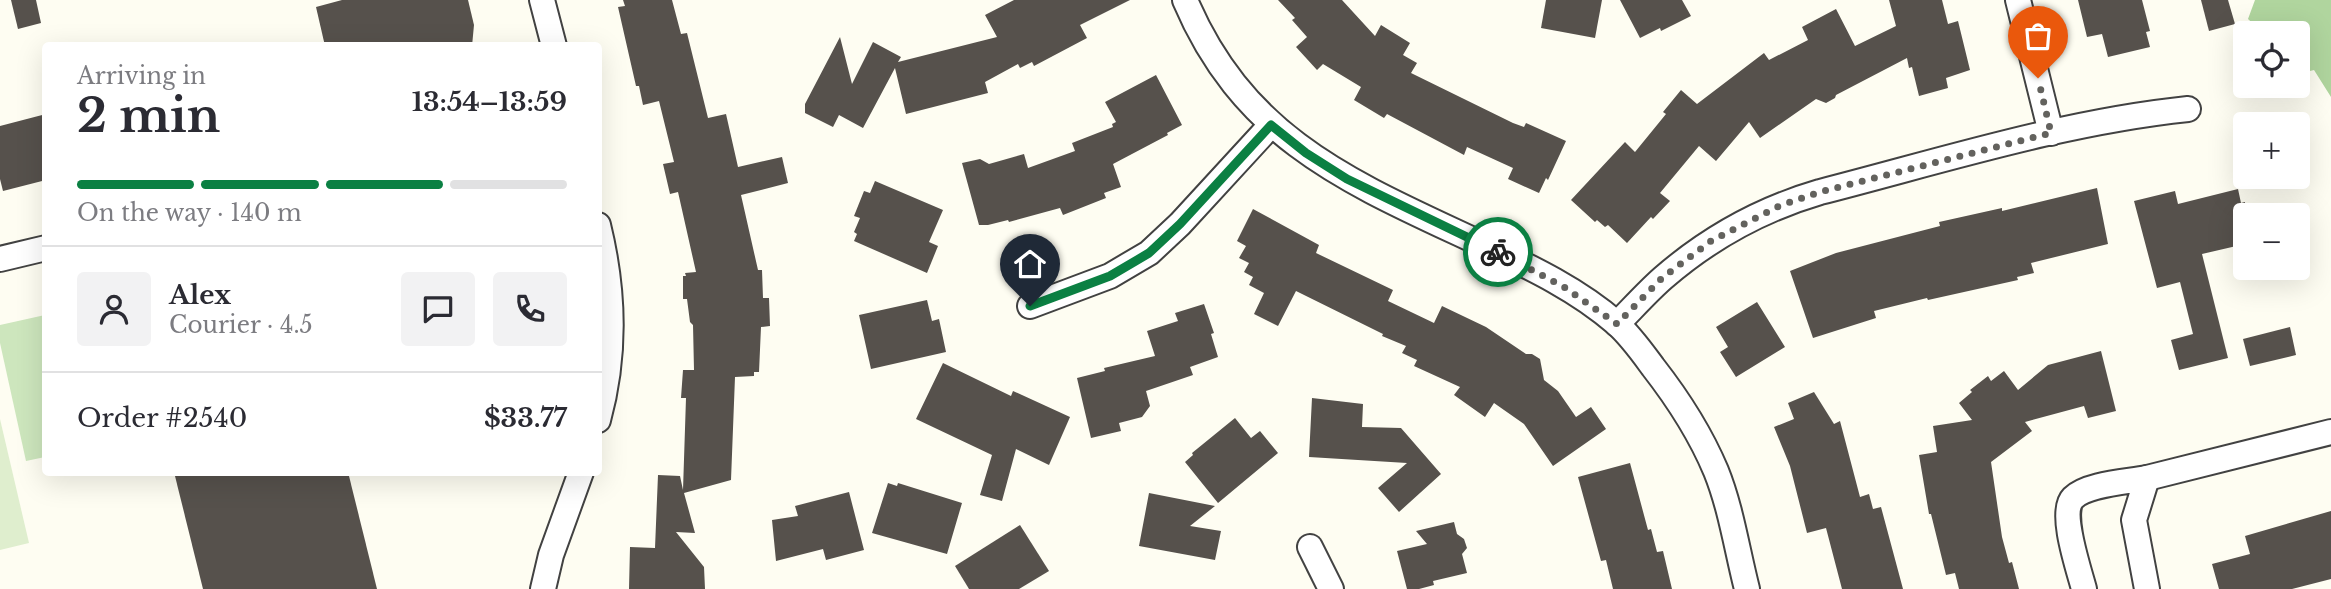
<!DOCTYPE html>
<meta charset="utf-8">
<style>
:root{--surface:#fff;--page:#f2f2f3;--text:#2b2b33;--muted:#7c7c81;--line:#e1e1e2;--accent:#0b8043}
body{margin:0;font-family:"Libre Baskerville",serif;background:var(--page);color:var(--text);height:100vh;display:flex;flex-direction:column;font-size:26px;white-space:nowrap}
*{box-sizing:border-box;margin:0}
p{font-size:23px;color:var(--muted)}
.icon{flex:none;width:38px;height:38px;fill:none;stroke:currentColor;stroke-width:2;stroke-linecap:round;stroke-linejoin:round}
.map{position:relative;flex:1;overflow:hidden}
.panel{position:absolute;left:42px;top:42px;width:560px;height:434px;display:flex;flex-direction:column;background:var(--surface);border-radius:7px;box-shadow:0 7px 28px #0002}
.panel>*{flex:none}
.controls{position:absolute;left:2233px;top:21px;display:grid;gap:14px}
.controls a{display:grid;place-items:center;width:77px;height:77px;border-radius:7px;background:var(--surface);box-shadow:0 7px 28px #0002;font-size:35px}
.pin{position:absolute;display:grid;place-items:center;width:60px;height:60px;color:#fff;margin:-72px -30px;border-radius:50% 50% 50% 0;rotate:-45deg;box-shadow:0 0 7px #0007}
.pin .icon{rotate:45deg}
.courier{position:absolute;display:grid;place-items:center;width:70px;height:70px;margin:-35px;border:5px solid #0b8043;border-radius:50%;background:#fff;color:#222;box-shadow:0 2px 9px #0007}
.overview em{font-style:normal;font-weight:800}
.overview div{display:flex;flex-direction:column-reverse}
.overview{display:flex;align-items:center;justify-content:space-between;height:119px;padding:0 35px}
h1{font-size:46px;font-weight:800;line-height:52px}
.bar{display:grid;grid-template-columns:repeat(4,1fr);gap:10px 7px;align-content:center;height:84px;padding:0 35px}
.bar i{height:9px;border-radius:5px;background:var(--line)}
.bar .active{background:var(--accent)}
.bar p{grid-column:span 4}
.line{display:flex;align-items:center;gap:18px;padding:0 35px;border-top:2px solid var(--line)}
.line div{flex:1}
.round{display:grid;place-items:center;flex:none;width:74px;height:74px;border-radius:7px;background:var(--page)}
.map>svg:first-child{display:block}
.green{fill:#cde6bd}
.forest{fill:#b0d59e}
.pitch{fill:#dfeece}
.building{fill:#56514c}
.lines{fill:none;stroke-linecap:round;stroke-linejoin:round}
.minor-casing{stroke:#424242;stroke-width:28}
.minor{stroke:#fff;stroke-width:24}
.done{stroke:#63625e;stroke-width:7;stroke-dasharray:0 12.6}
.route{stroke:#0b8043;stroke-width:9}
</style>
<div class="map">
<svg width="2331" height="589" viewBox="0 0 2331 589">
<rect width="100%" height="100%" fill="#fefdf2"/>
<path class="green" d="M45 315V457L26 461 0 343V325Z"/>
<path class="forest" d="M2255 0H2331V97L2314 70 2298 74V33H2263L2248 19Z"/>
<path class="pitch" d="M0 419 29 543 0 550Z"/>
<g class="building">
<path d="M11 0H36L41 23 18 29Z"/>
<path d="M342 0H468L474 25 472 46H325L316 7Z"/>
<path d="M623 0H672L681 34 687 33 708 118 726 114 738 167 782 157 788 183 741 195 758 270H762L763 298H769L770 326 761 327 759 372H754V376L735 377 731 480 684 493 695 533 676 532 704 567 705 589H629L630 547 655 548 658 475 680 476 683 490 686 398H681L683 370H694L693 325 690 322 687 299H683V276H686L685 273 696 272 678 192 670 194 663 164 674 162 659 101 643 105 639 86H636L618 7 625 6Z"/>
<path d="M1014 0H1130L1080 25 1087 38 1034 66 1032 62 1020 68 1018 64 985 82 988 93 906 114 895 68 863 128 839 115 833 127 805 113V104L840 37 852 84 873 42 901 57 898 62 997 37 985 15Z"/>
<path d="M1278 0H1342L1375 36 1381 25 1410 43 1403 55 1417 63 1411 73 1513 123 1524 127 1526 123 1566 141 1548 180 1546 178 1539 193 1508 179 1513 168 1467 147 1464 155 1387 114 1384 118 1354 100 1361 87 1323 64 1317 70 1296 47 1307 37 1292 20 1295 18Z"/>
<path d="M1546 0H1602L1595 38 1541 28Z"/>
<path d="M1620 0H1682L1691 16 1661 31 1660 28 1640 38Z"/>
<path d="M1889 0H1942L1948 24 1958 21 1970 70 1946 78 1948 88 1919 96 1912 67 1909 68 1907 58 1836 95 1835 98 1826 103 1816 99 1760 138 1749 122 1716 161 1699 146 1660 193 1670 201 1653 219 1651 217 1627 243 1608 225 1605 227 1597 220 1595 222 1571 200 1625 142 1635 152 1666 114 1663 112 1681 90 1697 104 1764 53 1769 60 1808 40 1802 27 1836 9 1855 46 1896 26Z"/>
<path d="M2078 0H2142L2150 31 2146 32 2150 47 2108 57 2102 34 2087 37Z"/>
<path d="M2201 0H2228L2235 24 2209 31Z"/>
<path d="M1156 75 1182 125 1167 133 1168 135 1113 164 1121 187 1104 193 1106 198 1063 215 1060 208 1009 222 1008 220 988 225H979L962 163 980 159 989 164 1024 154 1028 168 1075 151 1072 143 1113 127 1112 124 1116 122 1105 102Z"/>
<path d="M46 114V180L3 191 0 179V126Z"/>
<path d="M875 181 943 210 929 242 938 246 927 273 854 241 857 234 854 232 860 218 854 216 864 191 870 193Z"/>
<path d="M2097 188 2108 244 2031 263 2034 273 2017 277 2018 280 1928 300 1927 298 1874 311 1876 318 1813 338 1790 271 1836 253 1940 226 1939 222 2002 208V211Z"/>
<path d="M2238 189 2241 203 2245 202V244L2202 254 2228 358 2179 370 2171 340 2193 334 2180 282 2157 288 2134 201 2175 191 2178 204Z"/>
<path d="M1253 209 1319 245 1316 253 1393 290 1388 301 1434 323 1442 306 1486 327 1526 354H1532L1540 359 1544 380 1558 391 1576 417 1591 407 1606 429 1553 466 1524 424 1494 403 1485 417 1454 395 1460 387 1414 366 1417 360 1402 353 1406 346 1382 336 1383 334 1296 291 1278 326 1254 314 1264 293 1249 285 1253 277 1244 272 1249 263 1239 258 1246 246 1237 241Z"/>
<path d="M927 300 932 321 939 319 946 352 871 369 859 315Z"/>
<path d="M1757 302 1785 347 1736 377 1720 352 1728 347 1716 327Z"/>
<path d="M1204 304 1214 333 1211 334 1218 357 1190 367 1193 375 1146 391 1150 406 1142 417 1119 423 1121 431 1091 438 1077 378 1105 371 1104 368 1155 356 1147 331 1178 321 1175 313Z"/>
<path d="M2290 327 2296 355 2250 366 2243 339Z"/>
<path d="M2101 351 2116 411 2088 418 2084 406 2025 422 2032 431 1991 462 2002 537 2009 563 2012 562 2019 589H1959L1955 573 1946 575 1931 514H1929L1919 455 1937 452 1933 426 1972 420 1959 403 1972 392 1970 390 1988 376 1991 381 2004 371 2018 390 2048 365Z"/>
<path d="M943 363 1011 396 1013 391 1070 417 1049 465 1016 449 1002 501 980 495 992 455 916 419Z"/>
<path d="M1814 392 1834 424 1840 421 1860 497 1869 494 1873 509 1881 507 1903 589H1842L1826 528 1807 533 1790 466 1774 427 1794 419 1788 403Z"/>
<path d="M1312 398 1363 404 1362 427 1401 428 1441 474 1399 512 1378 488 1407 463 1309 457Z"/>
<path d="M1235 418 1251 438 1260 431 1278 453 1218 503 1185 462 1193 455 1192 453Z"/>
<path d="M1630 463 1648 530 1651 529 1657 552 1663 551 1672 589H1613L1606 560 1601 561 1578 477Z"/>
<path d="M174 472H348L377 589H203Z"/>
<path d="M888 483 897 486 898 483 962 503 947 554 872 533Z"/>
<path d="M849 492 864 550 826 560 823 549 776 561 772 520 798 516 795 506Z"/>
<path d="M1149 493 1215 506 1190 526 1221 531 1215 560 1139 546Z"/>
<path d="M2331 511V579L2292 589H2219L2212 564 2250 554 2245 536Z"/>
<path d="M1454 522 1457 534 1464 539 1467 548 1462 554 1467 573 1433 581 1434 585 1419 589H1407L1397 551 1427 544 1416 531Z"/>
<path d="M1020 525 1049 571 1019 589H969L955 566Z"/>
</g>
<g class="lines">
<g class="minor-casing">
<g id="minor">
<path d="M542 0 554 46"/>
<path d="M1185 0C1246 144 1357 185 1488 247 1532 268 1578 290 1616 323 1630 335 1642 352 1653 367 1678 399 1700 433 1716 471 1731 508 1737 550 1747 589"/>
<path d="M2018 0 2051 133"/>
<path d="M598 225C614 290 616 355 598 420"/>
<path d="M0 259 46 248"/>
<path d="M1030 306 1110 276 1149 253 1180 224 1271 125"/>
<path d="M1617 324C1632 309 1647 292 1663 278 1708 239 1762 209 1820 192 1941 161 2063 122 2188 109"/>
<path d="M2147 478 2331 432"/>
<path d="M1310 547 1331 589"/>
<path d="M543 589 551 555 581 472"/>
<path d="M2084 589C2079 570 2059 512 2073 498 2087 484 2127 482 2147 478L2134 520 2147 589"/>
</g>
</g>
<use href="#minor" class="minor"/>
</g>
<g class="lines">
<path class="done" d="M1498 252 1564 287 1617 324 1662 278 1711 241 1779 206 1820 192 2051 133 2038 78"/>
<path class="route" d="M1030 306 1110 276 1149 253 1180 224 1271 125 1306 153 1347 179 1498 252"/>
</g>
</svg>
<div class="controls">
<a><svg class="icon" aria-label="locate" viewBox="0 0 24 24"><circle cx="12" cy="12" r="6"/><path d="M12 2v4M12 18v4M2 12h4M18 12h4"/></svg></a>
<a>+</a>
<a>−</a>
</div>
<div class="pin" style="left:2038px;top:78px;background:#ea580c"><svg class="icon" aria-label="bag" viewBox="0 0 24 24"><path d="M5 8h14l-1 12H6zM9 8a3 3 0 0 1 6 0"/></svg></div>
<div class="pin" style="left:1030px;top:306px;background:#1f2937"><svg class="icon" aria-label="home" viewBox="0 0 24 24"><path d="M3 11l9-7 9 7M6 9v11h12V9"/></svg></div>
<div class="courier" style="left:1498px;top:252px"><svg class="icon" aria-label="bike" viewBox="0 0 24 24"><circle cx="6" cy="16" r="4"/><circle cx="18" cy="16" r="4"/><path d="M6 16l4-8h5l3 8M10 8l3 8H6M13 5h3"/></svg></div>
<section class="panel">
<div class="overview"><div><h1>2 min</h1><p>Arriving in</p></div><em>13:54–13:59</em></div>
<div class="bar"><i class="active"></i><i class="active"></i><i class="active"></i><i></i><p>On the way · 140 m</p></div>
<div class="line" style="height:126px"><a class="round"><svg class="icon" aria-label="person" viewBox="0 0 24 24"><circle cx="12" cy="8" r="4"/><path d="M4 21q1-7 8-7t8 7"/></svg></a><div><b>Alex</b><p>Courier · 4.5</p></div><a class="round"><svg class="icon" aria-label="chat" viewBox="0 0 24 24"><path d="M4 5h16v11H9l-5 4z"/></svg></a><a class="round"><svg class="icon" aria-label="phone" viewBox="0 0 24 24"><path d="M5 4h4l2 5-3 2q2 4 5 5l2-3 5 2v4C11 20 4 13 5 4z"/></svg></a></div>
<div class="line" style="height:91px"><div>Order #2540</div><b>$33.77</b></div>
</section>
</div>
